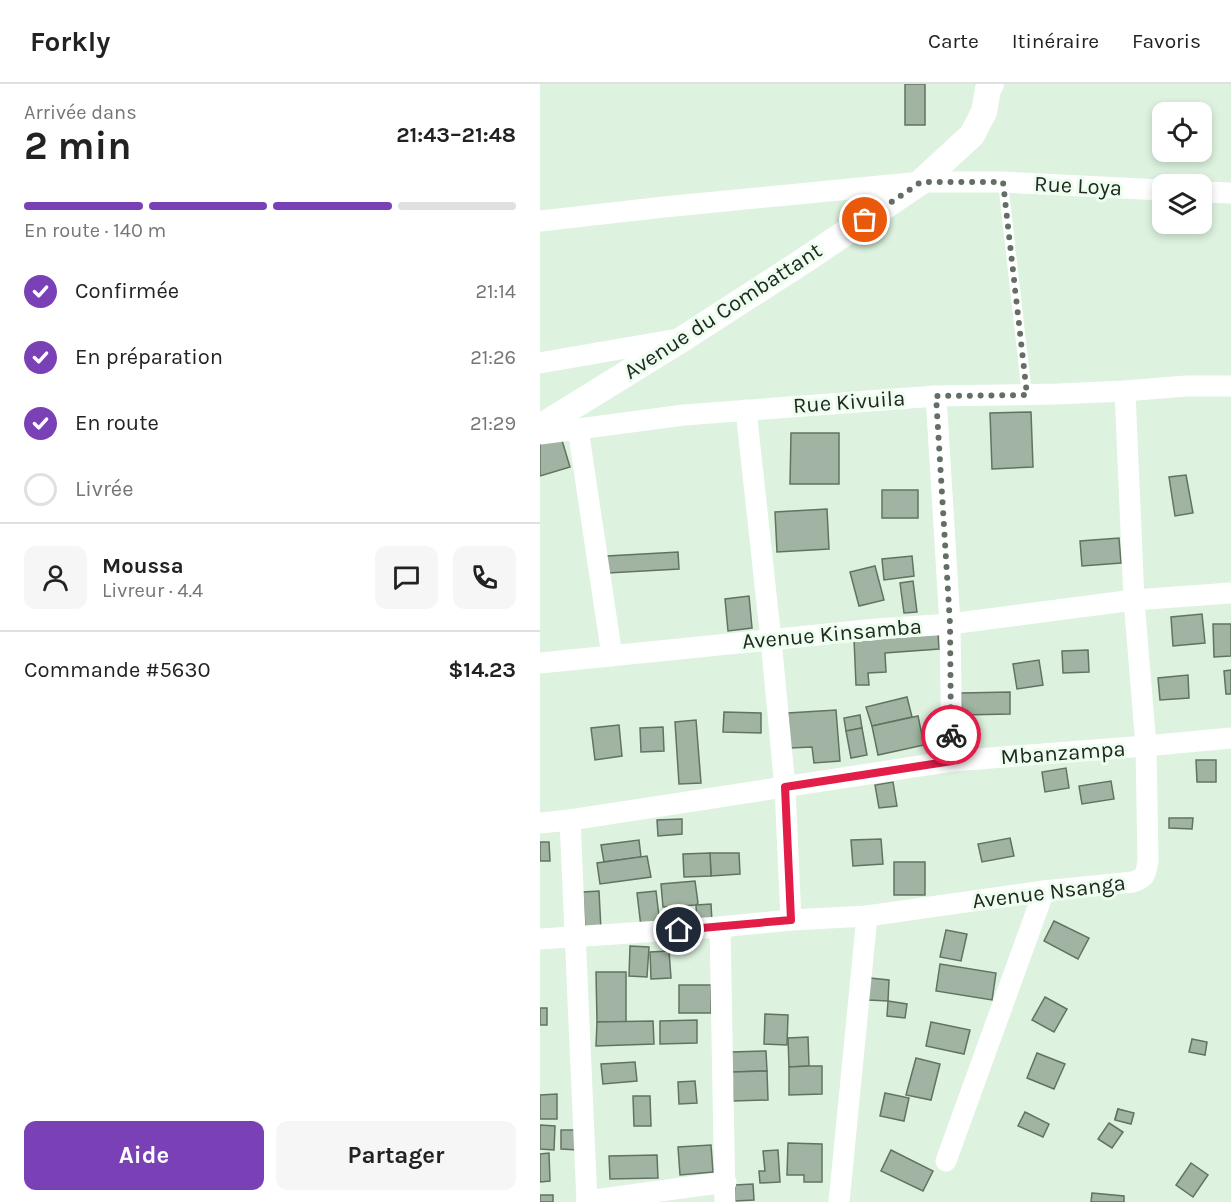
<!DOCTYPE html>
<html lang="fr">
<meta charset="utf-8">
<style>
:root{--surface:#fff;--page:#f6f6f6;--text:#222;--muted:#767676;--line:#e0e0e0;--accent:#7a40b6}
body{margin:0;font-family:Karla,sans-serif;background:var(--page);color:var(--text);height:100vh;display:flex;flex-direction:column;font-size:22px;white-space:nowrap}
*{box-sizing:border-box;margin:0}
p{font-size:20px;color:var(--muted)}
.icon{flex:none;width:33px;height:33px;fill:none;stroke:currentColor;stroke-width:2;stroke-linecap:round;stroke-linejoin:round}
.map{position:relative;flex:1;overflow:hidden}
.details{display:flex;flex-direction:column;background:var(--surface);width:540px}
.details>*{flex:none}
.buttons{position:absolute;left:612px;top:18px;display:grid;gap:12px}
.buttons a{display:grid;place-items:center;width:60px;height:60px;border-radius:12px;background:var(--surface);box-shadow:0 3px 9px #0003;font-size:30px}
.pin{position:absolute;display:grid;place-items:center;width:51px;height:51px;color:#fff;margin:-26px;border:3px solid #fff;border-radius:50%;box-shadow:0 2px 6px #0007}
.courier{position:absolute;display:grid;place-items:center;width:60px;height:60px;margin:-30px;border:4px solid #e11d48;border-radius:50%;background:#fff;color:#222;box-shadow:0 2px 8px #0007}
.summary em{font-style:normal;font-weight:700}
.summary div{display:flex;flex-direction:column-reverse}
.summary{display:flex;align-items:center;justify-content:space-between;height:102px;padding:0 24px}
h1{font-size:39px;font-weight:700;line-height:45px}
.bar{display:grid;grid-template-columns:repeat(4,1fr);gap:9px 6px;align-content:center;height:72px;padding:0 24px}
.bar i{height:8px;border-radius:4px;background:var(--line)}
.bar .active{background:var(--accent)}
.bar p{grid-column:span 4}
.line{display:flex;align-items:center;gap:15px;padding:0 24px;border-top:2px solid var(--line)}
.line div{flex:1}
.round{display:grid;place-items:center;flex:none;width:63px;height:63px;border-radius:12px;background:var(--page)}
ol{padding:0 24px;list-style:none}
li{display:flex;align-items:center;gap:18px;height:66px}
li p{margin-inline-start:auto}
li .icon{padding:6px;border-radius:50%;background:var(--accent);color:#fff;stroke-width:4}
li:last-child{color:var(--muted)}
li i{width:33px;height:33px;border:3px solid var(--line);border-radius:50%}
.action{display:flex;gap:12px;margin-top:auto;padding:12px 24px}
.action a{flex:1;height:69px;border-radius:12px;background:var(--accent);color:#fff;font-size:24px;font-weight:700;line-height:69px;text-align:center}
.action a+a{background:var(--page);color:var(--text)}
header{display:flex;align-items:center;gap:36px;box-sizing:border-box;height:84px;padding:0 30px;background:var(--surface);border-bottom:2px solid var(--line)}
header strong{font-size:28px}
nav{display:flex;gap:33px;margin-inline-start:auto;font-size:21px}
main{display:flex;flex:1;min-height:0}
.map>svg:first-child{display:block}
.building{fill:#a1b4a3;stroke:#617362;stroke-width:1.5}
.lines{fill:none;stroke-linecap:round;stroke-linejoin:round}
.service{stroke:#fff;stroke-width:10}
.minor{stroke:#fff;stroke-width:21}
.tertiary{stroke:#fff;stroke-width:26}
.done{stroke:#636f64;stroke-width:6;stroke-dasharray:0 10.8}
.route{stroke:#e11d48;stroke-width:8}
.labels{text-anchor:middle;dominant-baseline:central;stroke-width:6;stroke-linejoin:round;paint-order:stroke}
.street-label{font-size:22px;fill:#212922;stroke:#edfeef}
</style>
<header>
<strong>Forkly</strong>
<nav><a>Carte</a><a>Itinéraire</a><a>Favoris</a></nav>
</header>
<main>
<section class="details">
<div class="summary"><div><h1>2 min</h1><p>Arrivée dans</p></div><em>21:43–21:48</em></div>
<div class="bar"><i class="active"></i><i class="active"></i><i class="active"></i><i></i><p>En route · 140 m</p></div>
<ol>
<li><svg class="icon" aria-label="check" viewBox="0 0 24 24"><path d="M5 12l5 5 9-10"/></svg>Confirmée<p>21:14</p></li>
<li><svg class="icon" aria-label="check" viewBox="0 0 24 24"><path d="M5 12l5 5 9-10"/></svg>En préparation<p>21:26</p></li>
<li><svg class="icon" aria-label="check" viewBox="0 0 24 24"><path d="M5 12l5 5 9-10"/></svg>En route<p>21:29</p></li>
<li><i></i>Livrée</li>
</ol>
<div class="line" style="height:108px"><a class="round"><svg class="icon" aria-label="person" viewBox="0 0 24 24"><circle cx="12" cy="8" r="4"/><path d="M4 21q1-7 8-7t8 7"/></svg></a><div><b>Moussa</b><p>Livreur · 4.4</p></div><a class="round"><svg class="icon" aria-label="chat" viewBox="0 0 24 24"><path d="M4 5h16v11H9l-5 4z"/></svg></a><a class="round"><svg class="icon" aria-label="phone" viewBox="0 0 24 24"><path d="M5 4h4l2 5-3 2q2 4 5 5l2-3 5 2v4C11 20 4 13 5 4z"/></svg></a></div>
<div class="line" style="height:78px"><div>Commande #5630</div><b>$14.23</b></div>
<div class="action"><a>Aide</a><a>Partager</a></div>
</section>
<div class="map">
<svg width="691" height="1118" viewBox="0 0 691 1118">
<rect width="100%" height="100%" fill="#ddf2df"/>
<g class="building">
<rect x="365" y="0" width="20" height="41"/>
<path d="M491 328 493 383 452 385 450 329Z"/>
<path d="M251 349H299V400H250Z"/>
<path d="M21 353 30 383 0 392V360Z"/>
<path d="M646 391 653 429 635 432 629 393Z"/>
<rect x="342" y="406" width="36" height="28"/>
<path d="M287 425 289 465 237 468 235 428Z"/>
<path d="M579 454 581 479 542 482 540 457Z"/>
<path d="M138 468 139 485 68 489 67 472Z"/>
<path d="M372 472 374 492 344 496 342 475Z"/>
<path d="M335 482 344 516 319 522 310 488Z"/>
<path d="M373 497 377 528 364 529 360 499Z"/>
<path d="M209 512 212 544 188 547 185 515Z"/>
<path d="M662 530 665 559 633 562 631 533Z"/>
<path d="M673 540H691V572L674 573Z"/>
<path d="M398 549 399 565 345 569 346 588 328 589 329 601H316L314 555Z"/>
<path d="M548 566 549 588 523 589 522 567Z"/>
<path d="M499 576 503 601 477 605 473 580Z"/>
<path d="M691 586V610H686L684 587Z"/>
<path d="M648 591 649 614 620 616 618 594Z"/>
<path d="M470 608V630L422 631 421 609Z"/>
<path d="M367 613 372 633 332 642 326 623Z"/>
<path d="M296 626 300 677 274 679 272 663 250 664 248 629Z"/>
<path d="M184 628 221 629V649L183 648Z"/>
<path d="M320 631 322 644 306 647 304 634Z"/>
<path d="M378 632 384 661 338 671 332 642Z"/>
<path d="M156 636 161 699 139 700 135 638Z"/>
<path d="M79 641 82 672 55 676 51 644Z"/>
<path d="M123 643 124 667 101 668 100 644Z"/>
<path d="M322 644 327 671 311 674 306 647Z"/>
<path d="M656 676H676V698H657Z"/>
<path d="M526 684 529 704 505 708 502 688Z"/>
<path d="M571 697 574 715 542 720 539 702Z"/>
<path d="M353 698 357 722 339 724 335 701Z"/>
<path d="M629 734H653L652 745 629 744Z"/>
<path d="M142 735V750L118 752 117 736Z"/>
<path d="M470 754 474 772 442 778 438 760Z"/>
<path d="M341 755 343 780 313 782 311 756Z"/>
<path d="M99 756 101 773 64 778 61 761Z"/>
<path d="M0 758H9L10 777H0Z"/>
<path d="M170 769H199L200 790 171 792Z"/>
<path d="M170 769 171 792 144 793 143 770Z"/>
<path d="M107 772 111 793 60 800 57 779Z"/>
<rect x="354" y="778" width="31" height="33"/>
<path d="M155 797 158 819 156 821 123 823 121 800Z"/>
<path d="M59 807 61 846H45L43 808Z"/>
<path d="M116 807 120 841 101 843 97 809Z"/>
<path d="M171 820 172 838 157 839 156 821Z"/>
<path d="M514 837 549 854 538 875 504 857Z"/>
<path d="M406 846 427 850 421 877 400 873Z"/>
<path d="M90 862 109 863 107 893 89 892Z"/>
<path d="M129 867 131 894 111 895 110 868Z"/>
<path d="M400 880 456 889 452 916 396 907Z"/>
<path d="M56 888H86V938H57Z"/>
<path d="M330 894 349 896 348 917 328 916Z"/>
<rect x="139" y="901" width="32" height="28"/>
<path d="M505 913 527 925 514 948 492 936Z"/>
<path d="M348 917 367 920 365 934 347 932Z"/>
<rect x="0" y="924" width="7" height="17"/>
<path d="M225 930 248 931 247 961 224 960Z"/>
<path d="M157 936V959L120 960V937Z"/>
<path d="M113 937 114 960 56 962 57 938Z"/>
<path d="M391 938 430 946 424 970 386 962Z"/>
<path d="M268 953 269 982 249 983 248 954Z"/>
<path d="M652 955 667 958 665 971 649 968Z"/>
<path d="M226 967 227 987 192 988V968Z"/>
<path d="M497 969 525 980 514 1005 487 994Z"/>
<path d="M376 974 400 980 391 1016 366 1011Z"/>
<path d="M95 978 97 997 63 1000 61 980Z"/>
<path d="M269 982H282V1010L249 1011V983Z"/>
<path d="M227 987 228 1016 193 1017 192 988Z"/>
<path d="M155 997 157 1019 139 1020 138 998Z"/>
<path d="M345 1009 369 1014 364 1037 340 1032Z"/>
<path d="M17 1010V1035H0V1011Z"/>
<path d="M93 1012H110L111 1042H94Z"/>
<path d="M578 1025 592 1029 589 1039 575 1035Z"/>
<path d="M578 1025 594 1029 591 1040 575 1036Z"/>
<path d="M485 1028 509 1040 503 1053 478 1042Z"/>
<path d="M569 1039 583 1048 572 1064 558 1055Z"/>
<path d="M0 1041 15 1042 14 1066 0 1065Z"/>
<path d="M21 1046H38V1066L21 1065Z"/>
<path d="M248 1059 282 1060V1098H264V1091H247Z"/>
<path d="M171 1061 173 1088 140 1091 138 1063Z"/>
<path d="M238 1066 240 1098 220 1099 219 1087H225L223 1067Z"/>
<path d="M351 1066 393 1087 383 1107 341 1087Z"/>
<path d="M9 1069 10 1097 0 1098V1070Z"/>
<path d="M117 1071 118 1094 70 1095 69 1072Z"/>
<path d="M651 1079 668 1091 653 1113 636 1101Z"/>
<path d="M213 1100 214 1116 195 1117V1101Z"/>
<path d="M552 1109 584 1112V1118H551Z"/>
<rect x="0" y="1111" width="13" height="7"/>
</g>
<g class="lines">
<path class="service" d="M463 98 487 311"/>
<g class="minor">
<path d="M662 108 691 109"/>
<path d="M0 137 124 123 381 98H463L622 106"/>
<path d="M0 279 138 255"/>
<path d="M396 312 410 540 412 677"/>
<path d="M206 326 231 556 245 703 251 836"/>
<path d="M38 345 72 572"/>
<path d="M0 350 144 331 396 312 517 310 585 307 646 302H691"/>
<path d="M0 579 337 545 410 540 594 516 691 509"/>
<path d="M30 736 47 1118"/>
<path d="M0 739 30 736 412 677 606 662 691 654"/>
<path d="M180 843 185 1118"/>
<path d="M0 855 180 843 251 836 327 832 504 807 593 798C606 794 606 789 608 777L606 662 594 516 585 307"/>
<path d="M406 1077 504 807"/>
<path d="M47 1117 186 1098"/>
<path d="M299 1118 327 832"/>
</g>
<path class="tertiary" d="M0 343 144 254 268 174 381 98 432 51 444 28 448 5 451 0"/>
</g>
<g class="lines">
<path class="done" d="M325 136 381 98H463L487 311 396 312 410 540 411 651"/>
<path class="route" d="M139 846 251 836 245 703 412 677 411 651"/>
</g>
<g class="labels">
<g class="street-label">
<text transform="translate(538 102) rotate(3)">Rue Loya</text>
<text transform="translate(183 227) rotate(-33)">Avenue du Combattant</text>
<text transform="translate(309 318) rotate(-4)">Rue Kivuila</text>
<text transform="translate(292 550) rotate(-5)">Avenue Kinsamba</text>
<text transform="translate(523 669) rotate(-4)">Mbanzampa</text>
<text transform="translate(509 808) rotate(-7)">Avenue Nsanga</text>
</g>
</g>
</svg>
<div class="buttons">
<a><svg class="icon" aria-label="locate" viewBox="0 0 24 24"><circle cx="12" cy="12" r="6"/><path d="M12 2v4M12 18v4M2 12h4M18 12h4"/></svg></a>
<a><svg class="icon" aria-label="layers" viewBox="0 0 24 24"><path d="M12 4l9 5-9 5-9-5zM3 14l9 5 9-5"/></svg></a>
</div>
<div class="pin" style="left:325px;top:136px;background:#ea580c"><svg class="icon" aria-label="bag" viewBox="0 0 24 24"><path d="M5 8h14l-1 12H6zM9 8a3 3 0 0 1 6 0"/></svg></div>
<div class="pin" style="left:139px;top:846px;background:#1f2937"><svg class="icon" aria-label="home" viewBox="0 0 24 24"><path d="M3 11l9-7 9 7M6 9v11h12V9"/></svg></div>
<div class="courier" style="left:411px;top:651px"><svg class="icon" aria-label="bike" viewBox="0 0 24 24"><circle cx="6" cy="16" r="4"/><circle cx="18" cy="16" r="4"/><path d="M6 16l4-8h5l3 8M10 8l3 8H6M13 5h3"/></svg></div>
</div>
</main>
